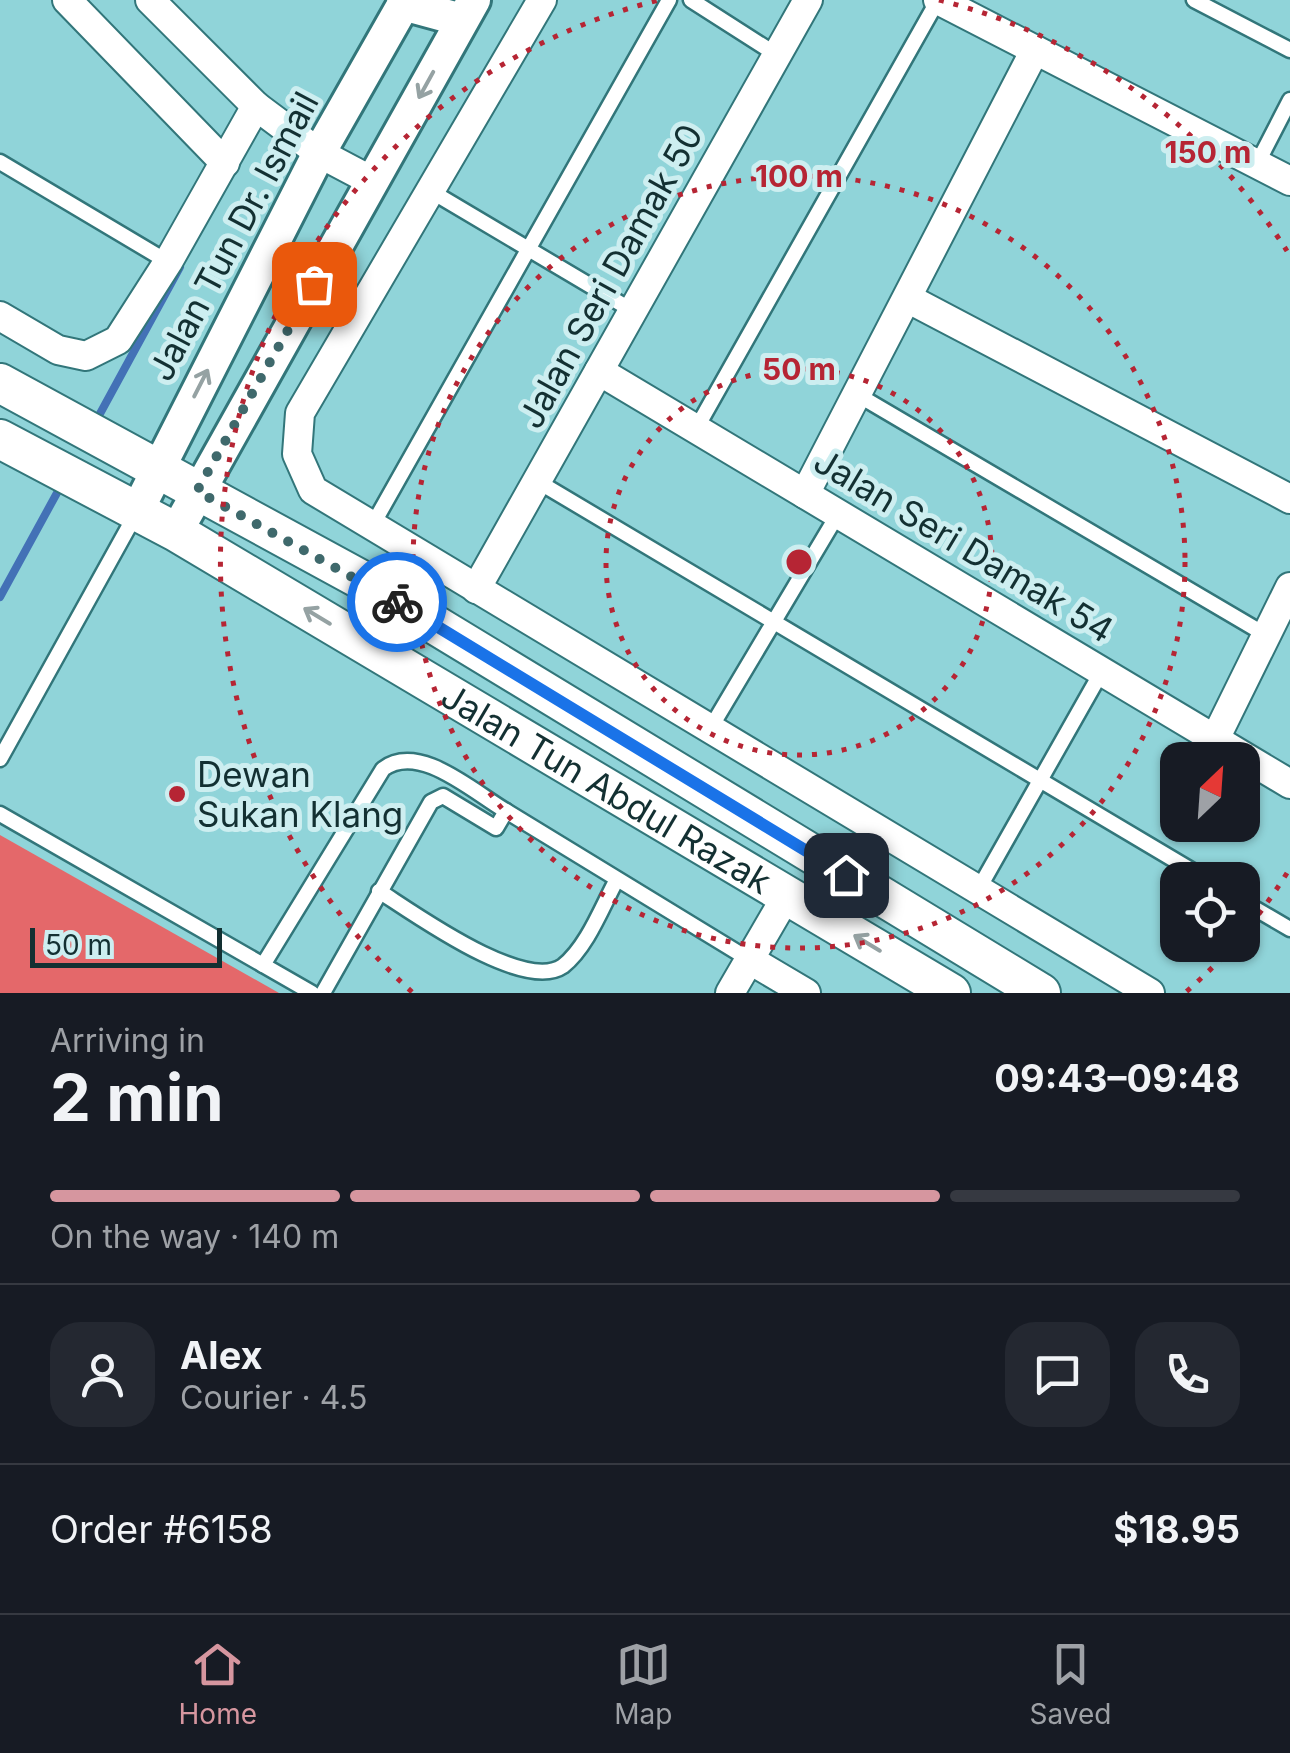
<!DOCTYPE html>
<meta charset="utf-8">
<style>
:root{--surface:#171b24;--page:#242831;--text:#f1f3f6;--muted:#9ea1a6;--line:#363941;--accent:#d6969f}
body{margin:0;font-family:Inter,sans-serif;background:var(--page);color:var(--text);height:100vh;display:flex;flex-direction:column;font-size:38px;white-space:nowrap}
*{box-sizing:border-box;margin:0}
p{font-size:32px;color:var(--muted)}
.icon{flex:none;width:55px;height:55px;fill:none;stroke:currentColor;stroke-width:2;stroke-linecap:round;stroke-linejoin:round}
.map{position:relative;height:993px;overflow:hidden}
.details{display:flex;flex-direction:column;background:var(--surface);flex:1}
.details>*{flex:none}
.needle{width:65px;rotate:25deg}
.buttons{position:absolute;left:1160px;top:742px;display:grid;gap:20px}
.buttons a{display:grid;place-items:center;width:100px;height:100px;border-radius:20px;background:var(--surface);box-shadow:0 2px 8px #0004;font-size:50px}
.scale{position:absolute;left:30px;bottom:25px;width:192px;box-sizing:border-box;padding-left:10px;border:5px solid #133032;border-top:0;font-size:28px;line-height:35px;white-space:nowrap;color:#133032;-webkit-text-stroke:8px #cdeef0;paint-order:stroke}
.pin{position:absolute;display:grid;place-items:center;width:85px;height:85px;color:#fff;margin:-42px;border-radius:20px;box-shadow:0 5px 15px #0006}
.courier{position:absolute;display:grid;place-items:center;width:100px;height:100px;margin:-50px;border:8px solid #1a73e8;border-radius:50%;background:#fff;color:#222;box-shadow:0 2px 12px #0007}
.summary em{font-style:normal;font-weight:700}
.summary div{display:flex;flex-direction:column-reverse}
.summary{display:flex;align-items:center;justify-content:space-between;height:170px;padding:0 50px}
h1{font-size:65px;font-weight:700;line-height:75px}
.bar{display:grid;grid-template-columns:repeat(4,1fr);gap:15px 10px;align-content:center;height:120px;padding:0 50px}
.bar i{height:12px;border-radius:8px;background:var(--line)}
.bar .on{background:var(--accent)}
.bar p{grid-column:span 4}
.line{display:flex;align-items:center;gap:25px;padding:0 50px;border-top:2px solid var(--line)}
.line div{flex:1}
.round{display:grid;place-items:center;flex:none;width:105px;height:105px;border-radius:30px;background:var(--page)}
.tab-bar{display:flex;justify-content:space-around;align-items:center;height:140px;border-top:2px solid var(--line);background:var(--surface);font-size:28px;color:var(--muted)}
.tab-bar a{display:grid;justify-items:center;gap:5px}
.tab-bar .on{color:var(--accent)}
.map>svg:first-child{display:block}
.green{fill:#e4686a}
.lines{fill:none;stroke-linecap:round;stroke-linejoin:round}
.stream{stroke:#4371b6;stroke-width:8}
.service-casing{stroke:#32767a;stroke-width:19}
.minor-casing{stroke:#32767a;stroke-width:32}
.tertiary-casing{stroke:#32767a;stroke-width:38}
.secondary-casing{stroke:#32767a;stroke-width:42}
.service{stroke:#fff;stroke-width:14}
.minor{stroke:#fff;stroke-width:28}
.tertiary{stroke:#fff;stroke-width:32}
.secondary{stroke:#fff;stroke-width:38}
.oneway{stroke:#95a2a3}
.done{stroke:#3f696c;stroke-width:10;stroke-dasharray:0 18}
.route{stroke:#1a73e8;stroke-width:12}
.ring{fill:none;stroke:#b62534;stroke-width:5;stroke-dasharray:5 10}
.poi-dot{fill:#b62534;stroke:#cdeef0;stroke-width:4}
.labels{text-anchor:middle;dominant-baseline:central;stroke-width:10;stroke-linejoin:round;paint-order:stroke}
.street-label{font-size:35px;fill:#133032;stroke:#cdeef0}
.poi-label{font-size:35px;fill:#133032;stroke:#cdeef0;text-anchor:start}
.centre{fill:#b62534;stroke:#cdeef0;stroke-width:5}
.ring-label{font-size:30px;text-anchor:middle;font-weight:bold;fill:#b62534;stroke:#cdeef0;stroke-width:10;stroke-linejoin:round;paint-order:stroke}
</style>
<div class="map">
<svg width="1290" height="993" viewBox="0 0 1290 993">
<rect width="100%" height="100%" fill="#90d4d9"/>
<path class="green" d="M0 835 279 993H0Z"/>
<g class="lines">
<g class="stream">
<path d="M96 421 180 267"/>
<path d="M0 597 63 482"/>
</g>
<g class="service-casing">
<g id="service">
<path d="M691 0 777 55"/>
<path d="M1194 0 1290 50"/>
<path d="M0 162 168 262"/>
<path d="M1257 164 1290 100"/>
<path d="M429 190 633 311"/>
<path d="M858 395 1266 635"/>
<path d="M696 429 938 0"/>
<path d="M537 481 1208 880"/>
<path d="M372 526 669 0"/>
<path d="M710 729 838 514"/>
<path d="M0 759 137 512"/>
<path d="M0 814 312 993"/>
<path d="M978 890 1102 671"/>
<path d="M379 891C415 914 524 993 563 966 587 947 602 907 616 881"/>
<path d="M1242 901 1290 929"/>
<path d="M263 965 383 769C419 742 472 791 506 811"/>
<path d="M323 993 431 802 443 796 496 828 506 811 750 960"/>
</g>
</g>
<g class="minor-casing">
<g id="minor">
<path d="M67 0 225 163"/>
<path d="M150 0 256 106 319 153 372 181"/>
<path d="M542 0 300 413 297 454 313 490 1150 993"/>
<path d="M938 0 1290 181"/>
<path d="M909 299 1290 499"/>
<path d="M0 316 58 350 86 356 118 340 168 262 256 106"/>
<path d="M599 371 1290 784"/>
<path d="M805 494 1035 50"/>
<path d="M476 589 808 0"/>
<path d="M1215 739 1290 587"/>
<path d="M750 960 806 993"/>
<path d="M730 993 787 895"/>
</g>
</g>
<g class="tertiary-casing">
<g id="tertiary">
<path d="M403 4 462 20"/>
<path d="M137 511 319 153 406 0"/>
<path d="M176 532 474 0"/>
</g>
</g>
<g class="secondary-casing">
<g id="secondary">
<path d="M0 383 358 578 1041 993"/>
<path id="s1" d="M0 439 176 532 951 993"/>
</g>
</g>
<use href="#service" class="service"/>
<use href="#minor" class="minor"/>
<use href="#tertiary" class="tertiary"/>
<use href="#secondary" class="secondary"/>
</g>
<defs><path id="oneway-shaft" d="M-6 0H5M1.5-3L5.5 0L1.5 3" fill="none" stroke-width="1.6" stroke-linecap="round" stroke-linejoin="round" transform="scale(2.5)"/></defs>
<g class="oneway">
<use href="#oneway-shaft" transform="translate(426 85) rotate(119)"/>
<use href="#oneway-shaft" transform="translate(201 383) rotate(-63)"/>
<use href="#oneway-shaft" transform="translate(317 616) rotate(-149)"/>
<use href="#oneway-shaft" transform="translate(867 943) rotate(-149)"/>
</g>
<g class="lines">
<path class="done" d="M314 284 197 491 397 602"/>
<path class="route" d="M397 602 846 875"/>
</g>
<g class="ring">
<circle cx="799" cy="562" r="193"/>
<circle cx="799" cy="562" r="386"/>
<path d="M1287 873A579 579 0 0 1 1243 934M1233 946A579 579 0 0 1 1186 992M412 992A579 579 0 0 1 659 0M939 0A579 579 0 0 1 1287 251"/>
</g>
<circle class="poi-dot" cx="177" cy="794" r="10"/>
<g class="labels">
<g class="street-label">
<text transform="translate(233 236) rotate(-62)">Jalan Tun Dr. Ismail</text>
<text transform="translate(610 276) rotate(-61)">Jalan Seri Damak 50</text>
<text transform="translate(964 545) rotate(31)">Jalan Seri Damak 54</text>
<text stroke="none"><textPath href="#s1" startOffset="700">Jalan Tun Abdul Razak</textPath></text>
</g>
<g class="poi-label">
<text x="197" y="774">Dewan<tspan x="197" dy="40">Sukan Klang</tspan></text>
</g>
</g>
<circle cx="799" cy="562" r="15" class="centre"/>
<g class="ring-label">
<text x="1208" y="163">150 m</text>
<text x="799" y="187">100 m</text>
<text x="799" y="380">50 m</text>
</g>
</svg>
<div class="buttons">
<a><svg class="needle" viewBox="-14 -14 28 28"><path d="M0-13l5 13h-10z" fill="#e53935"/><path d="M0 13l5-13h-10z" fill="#9ea1a6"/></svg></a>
<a><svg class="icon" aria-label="locate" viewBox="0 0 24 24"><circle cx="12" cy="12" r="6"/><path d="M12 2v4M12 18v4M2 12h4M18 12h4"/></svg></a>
</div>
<div class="scale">50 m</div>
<div class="pin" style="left:314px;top:284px;background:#ea580c"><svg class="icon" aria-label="bag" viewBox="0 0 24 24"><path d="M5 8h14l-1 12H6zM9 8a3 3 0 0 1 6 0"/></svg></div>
<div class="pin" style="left:846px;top:875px;background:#1f2937"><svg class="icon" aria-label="home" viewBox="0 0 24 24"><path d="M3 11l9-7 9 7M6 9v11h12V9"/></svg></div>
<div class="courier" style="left:397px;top:602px"><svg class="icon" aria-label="bike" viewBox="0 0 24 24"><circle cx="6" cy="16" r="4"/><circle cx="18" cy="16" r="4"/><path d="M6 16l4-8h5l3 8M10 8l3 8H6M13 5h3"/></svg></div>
</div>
<section class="details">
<div class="summary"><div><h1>2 min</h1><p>Arriving in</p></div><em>09:43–09:48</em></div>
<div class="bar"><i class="on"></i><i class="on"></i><i class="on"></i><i></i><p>On the way · 140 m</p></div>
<div class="line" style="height:180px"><a class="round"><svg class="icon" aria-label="person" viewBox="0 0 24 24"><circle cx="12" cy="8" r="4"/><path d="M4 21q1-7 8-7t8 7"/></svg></a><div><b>Alex</b><p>Courier · 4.5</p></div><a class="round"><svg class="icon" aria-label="chat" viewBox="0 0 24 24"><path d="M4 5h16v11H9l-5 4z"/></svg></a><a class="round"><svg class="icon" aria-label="phone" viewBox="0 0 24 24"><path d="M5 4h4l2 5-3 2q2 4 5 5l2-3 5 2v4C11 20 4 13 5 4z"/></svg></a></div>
<div class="line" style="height:130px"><div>Order #6158</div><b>$18.95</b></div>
</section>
<nav class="tab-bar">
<a class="on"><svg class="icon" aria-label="home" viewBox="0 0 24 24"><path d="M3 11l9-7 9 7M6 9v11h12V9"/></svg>Home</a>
<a><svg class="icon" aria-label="map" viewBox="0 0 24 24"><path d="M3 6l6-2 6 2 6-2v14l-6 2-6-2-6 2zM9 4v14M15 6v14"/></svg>Map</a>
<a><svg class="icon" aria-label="saved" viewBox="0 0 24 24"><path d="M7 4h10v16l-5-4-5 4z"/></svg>Saved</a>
</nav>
